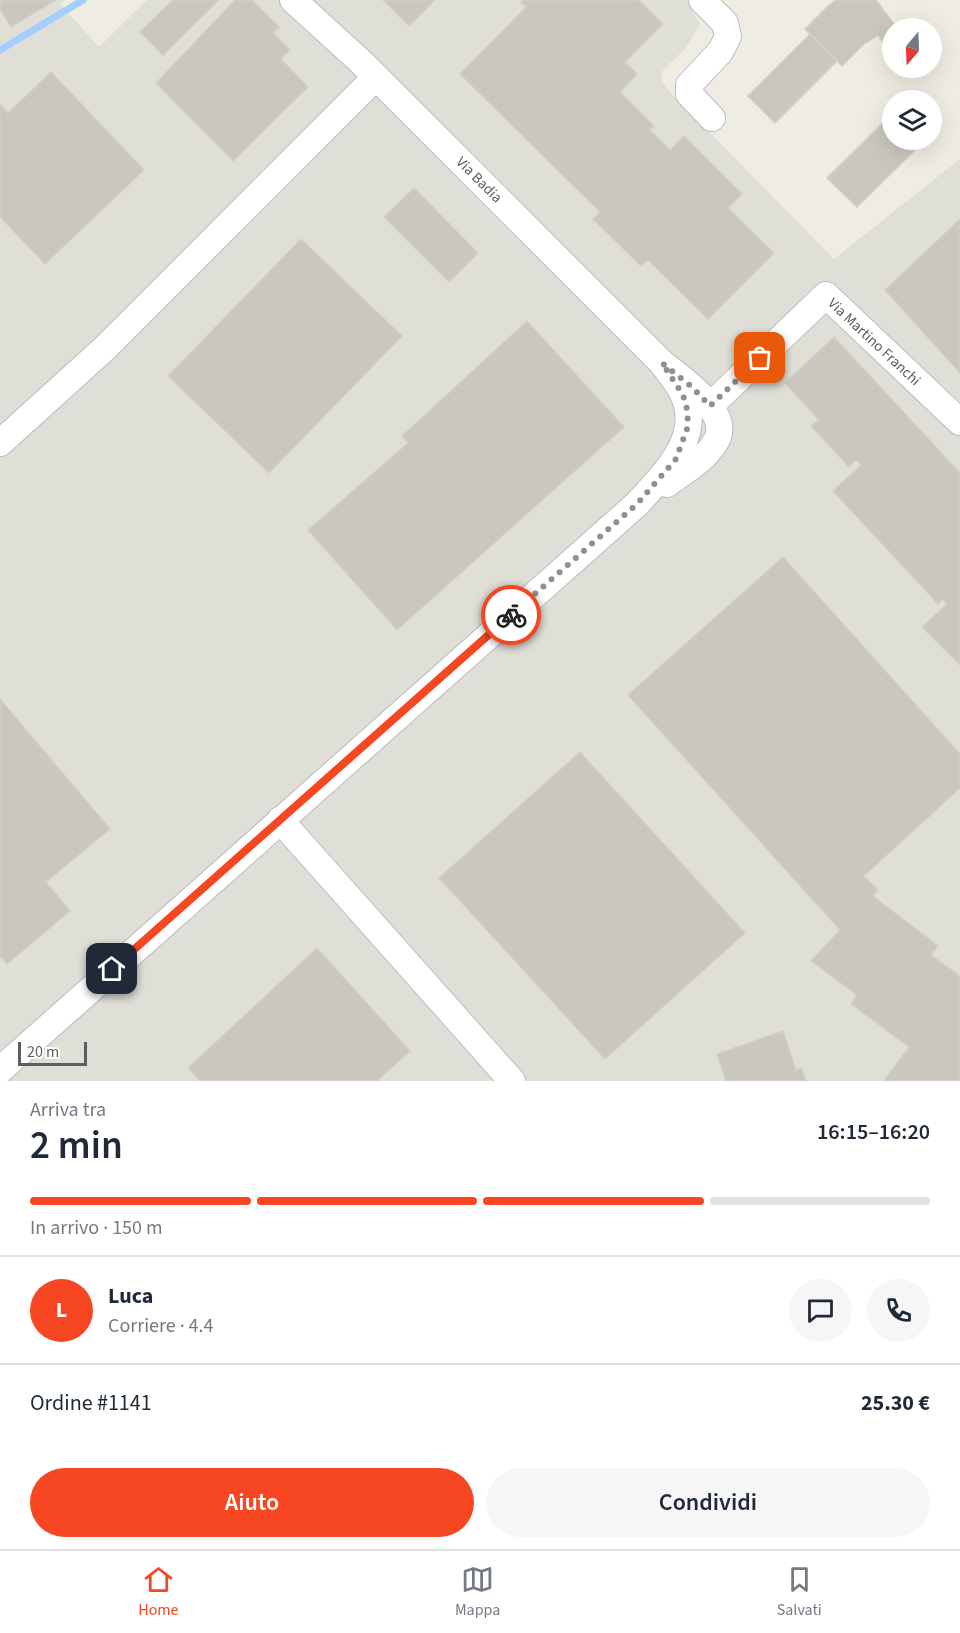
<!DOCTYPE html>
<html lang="it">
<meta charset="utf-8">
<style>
:root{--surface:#fff;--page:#f6f6f7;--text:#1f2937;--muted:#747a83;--line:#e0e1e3;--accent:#f64622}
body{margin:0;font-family:"Source Sans 3",sans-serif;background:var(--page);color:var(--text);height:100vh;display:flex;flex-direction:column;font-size:22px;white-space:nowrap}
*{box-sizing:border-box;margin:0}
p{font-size:20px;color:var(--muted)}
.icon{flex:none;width:33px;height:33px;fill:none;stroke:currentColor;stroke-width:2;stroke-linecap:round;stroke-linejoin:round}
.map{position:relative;height:1081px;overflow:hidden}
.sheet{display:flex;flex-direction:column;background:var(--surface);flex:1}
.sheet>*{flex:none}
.needle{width:39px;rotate:199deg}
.controls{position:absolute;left:882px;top:18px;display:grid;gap:12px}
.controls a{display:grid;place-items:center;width:60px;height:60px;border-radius:50%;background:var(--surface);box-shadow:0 6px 24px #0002;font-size:30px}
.scale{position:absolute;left:18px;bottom:15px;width:69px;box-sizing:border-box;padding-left:6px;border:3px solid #5b5e65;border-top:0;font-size:16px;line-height:21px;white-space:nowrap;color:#5b5e65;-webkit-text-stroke:4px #fff;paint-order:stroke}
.pin{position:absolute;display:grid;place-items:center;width:51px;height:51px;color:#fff;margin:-26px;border-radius:12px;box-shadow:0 3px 9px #0006}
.courier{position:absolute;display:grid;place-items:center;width:60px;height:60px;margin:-30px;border:4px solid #f64622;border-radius:50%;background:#fff;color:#222;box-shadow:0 2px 8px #0007}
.summary em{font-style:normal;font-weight:600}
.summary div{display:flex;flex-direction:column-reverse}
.summary{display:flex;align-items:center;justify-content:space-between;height:102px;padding:0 30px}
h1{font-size:39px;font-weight:600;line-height:45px}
.bar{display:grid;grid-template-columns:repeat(4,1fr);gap:9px 6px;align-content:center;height:72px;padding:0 30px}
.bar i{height:8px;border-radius:4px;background:var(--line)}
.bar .active{background:var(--accent)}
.bar p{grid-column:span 4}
.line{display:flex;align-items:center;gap:15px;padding:0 30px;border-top:2px solid var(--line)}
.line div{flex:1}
.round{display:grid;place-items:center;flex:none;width:63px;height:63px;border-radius:32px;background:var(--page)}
.button{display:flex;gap:12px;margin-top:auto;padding:12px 30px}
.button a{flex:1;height:69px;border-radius:36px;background:var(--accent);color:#fff;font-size:24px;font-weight:600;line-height:69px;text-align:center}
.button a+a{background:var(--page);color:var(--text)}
.menu{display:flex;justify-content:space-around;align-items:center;height:84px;border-top:2px solid var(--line);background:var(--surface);font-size:16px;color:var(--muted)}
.menu a{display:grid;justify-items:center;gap:3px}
.menu .active{color:var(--accent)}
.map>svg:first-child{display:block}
.industrial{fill:#dfdfd7}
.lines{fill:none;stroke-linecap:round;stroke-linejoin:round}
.stream{stroke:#a3ceff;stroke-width:7}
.building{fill:#cac7c0;stroke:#d4d0c1;stroke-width:1.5}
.minor-casing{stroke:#babcc3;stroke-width:28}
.minor{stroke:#fff;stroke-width:26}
.done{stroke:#8f9091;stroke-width:6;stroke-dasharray:0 10.8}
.route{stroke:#f64622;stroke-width:8}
.labels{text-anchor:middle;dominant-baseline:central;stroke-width:6;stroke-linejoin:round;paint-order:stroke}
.street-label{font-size:15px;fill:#5b5e65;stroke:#fff}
</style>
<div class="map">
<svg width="960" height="1081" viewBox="0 0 960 1081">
<rect width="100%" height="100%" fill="#efede3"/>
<path class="industrial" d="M0 0H66L60 4 99 47 147 0H687L700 24 685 49 663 70 661 79 669 91 834 259 960 159V1081H0Z"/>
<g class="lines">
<path class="stream" d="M0 50 83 0"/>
</g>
<g class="building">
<path d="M0 0H56L11 27 0 9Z"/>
<path d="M173 0H219L163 55 140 32Z"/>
<path d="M235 0H252L279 27 273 33 290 50 281 59 308 87 233 161 156 83Z"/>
<path d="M383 0H435L409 26Z"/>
<path d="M523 0H639L663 24 625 62 637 74 620 92 654 126 650 130 670 150 684 136 742 194 728 208 774 253 708 319 648 260 641 266 593 219 600 212 460 74 526 7 521 2Z"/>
<path d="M836 0H876L897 28H892V46L888 49 878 35 864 44 842 66 805 29 829 5Z"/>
<path d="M810 34 837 61 775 123 748 96Z"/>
<path d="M51 72 144 170 45 264 0 217V104L8 113Z"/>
<path d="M892 114V140H918L922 143 857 207 827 178Z"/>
<path d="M414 188 478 253 449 282 384 217Z"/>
<path d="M960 219V373L885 290Z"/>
<path d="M301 239 402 336 269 473 168 376Z"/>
<path d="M527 321 624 427 397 630 308 530 408 443 402 436Z"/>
<path d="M834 337 960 473V665L922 627 947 604 943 599 938 604 833 491 861 465 856 460 849 467 811 426 819 420 785 383Z"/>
<path d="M783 557 960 754V788L864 876 878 890 873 896 938 946 931 955 960 976V1081H884L909 1047 851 1004 857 995 811 961 840 930 628 695Z"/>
<path d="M0 699 110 829 46 882 70 911 7 964 0 956Z"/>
<path d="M580 752 745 933 605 1059 439 878Z"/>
<path d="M317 948 410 1051 377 1081H200L188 1068Z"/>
<path d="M783 1031 796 1070 801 1068 806 1081H726L717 1054Z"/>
</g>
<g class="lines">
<g class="minor-casing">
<g id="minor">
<path d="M293 0 360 61 662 363C680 377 728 410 718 437 710 457 683 472 667 484"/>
<path d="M702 0 725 23 728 37 720 52 689 85V94L712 118"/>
<path d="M710 406 826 295 960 422"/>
<path d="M0 443 105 348 376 77"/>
<path d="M280 820 512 1081"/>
<path d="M0 1070 637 504C663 475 704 437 683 394 678 383 669 373 662 363"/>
</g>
</g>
<use href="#minor" class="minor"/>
</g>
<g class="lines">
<path class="done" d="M511 615 637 504 676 459 687 429 688 413 683 395 662 363 692 387 710 406 760 358"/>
<path class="route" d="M112 969 511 615"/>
</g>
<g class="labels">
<g class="street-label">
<text transform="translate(479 180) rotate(45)">Via Badia</text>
<text transform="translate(874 342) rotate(43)">Via Martino Franchi</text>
</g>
</g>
</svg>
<div class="controls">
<a><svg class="needle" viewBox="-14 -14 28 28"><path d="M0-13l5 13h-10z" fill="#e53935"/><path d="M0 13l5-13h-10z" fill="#747a83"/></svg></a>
<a><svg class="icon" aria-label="layers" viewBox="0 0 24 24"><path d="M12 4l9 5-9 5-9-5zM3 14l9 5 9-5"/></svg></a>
</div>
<div class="scale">20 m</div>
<div class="pin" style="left:760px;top:358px;background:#ea580c"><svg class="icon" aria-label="bag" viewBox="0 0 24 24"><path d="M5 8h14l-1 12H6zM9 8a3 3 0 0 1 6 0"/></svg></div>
<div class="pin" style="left:112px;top:969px;background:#1f2937"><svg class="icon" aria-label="home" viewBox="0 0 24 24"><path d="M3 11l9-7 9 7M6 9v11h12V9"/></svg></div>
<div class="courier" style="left:511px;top:615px"><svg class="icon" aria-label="bike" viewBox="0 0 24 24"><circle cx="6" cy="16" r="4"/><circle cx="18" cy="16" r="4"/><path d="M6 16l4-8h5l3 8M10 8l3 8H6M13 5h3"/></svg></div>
</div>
<section class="sheet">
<div class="summary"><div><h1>2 min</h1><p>Arriva tra</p></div><em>16:15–16:20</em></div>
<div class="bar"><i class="active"></i><i class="active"></i><i class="active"></i><i></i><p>In arrivo · 150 m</p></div>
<div class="line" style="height:108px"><b class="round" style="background:var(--accent);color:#fff">L</b><div><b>Luca</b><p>Corriere · 4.4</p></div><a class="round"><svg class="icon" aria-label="chat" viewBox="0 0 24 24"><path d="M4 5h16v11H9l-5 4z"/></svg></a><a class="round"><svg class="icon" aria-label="phone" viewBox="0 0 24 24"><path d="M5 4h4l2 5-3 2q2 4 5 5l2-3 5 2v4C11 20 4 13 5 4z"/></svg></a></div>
<div class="line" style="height:78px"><div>Ordine #1141</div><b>25.30 €</b></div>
<div class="button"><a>Aiuto</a><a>Condividi</a></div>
</section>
<nav class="menu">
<a class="active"><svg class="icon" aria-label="home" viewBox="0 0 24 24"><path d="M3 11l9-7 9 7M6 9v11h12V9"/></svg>Home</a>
<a><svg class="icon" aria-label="map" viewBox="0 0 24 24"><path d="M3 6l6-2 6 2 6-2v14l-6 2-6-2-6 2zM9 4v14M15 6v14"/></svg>Mappa</a>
<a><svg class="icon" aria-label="saved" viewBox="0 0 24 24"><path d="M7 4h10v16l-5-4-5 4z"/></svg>Salvati</a>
</nav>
